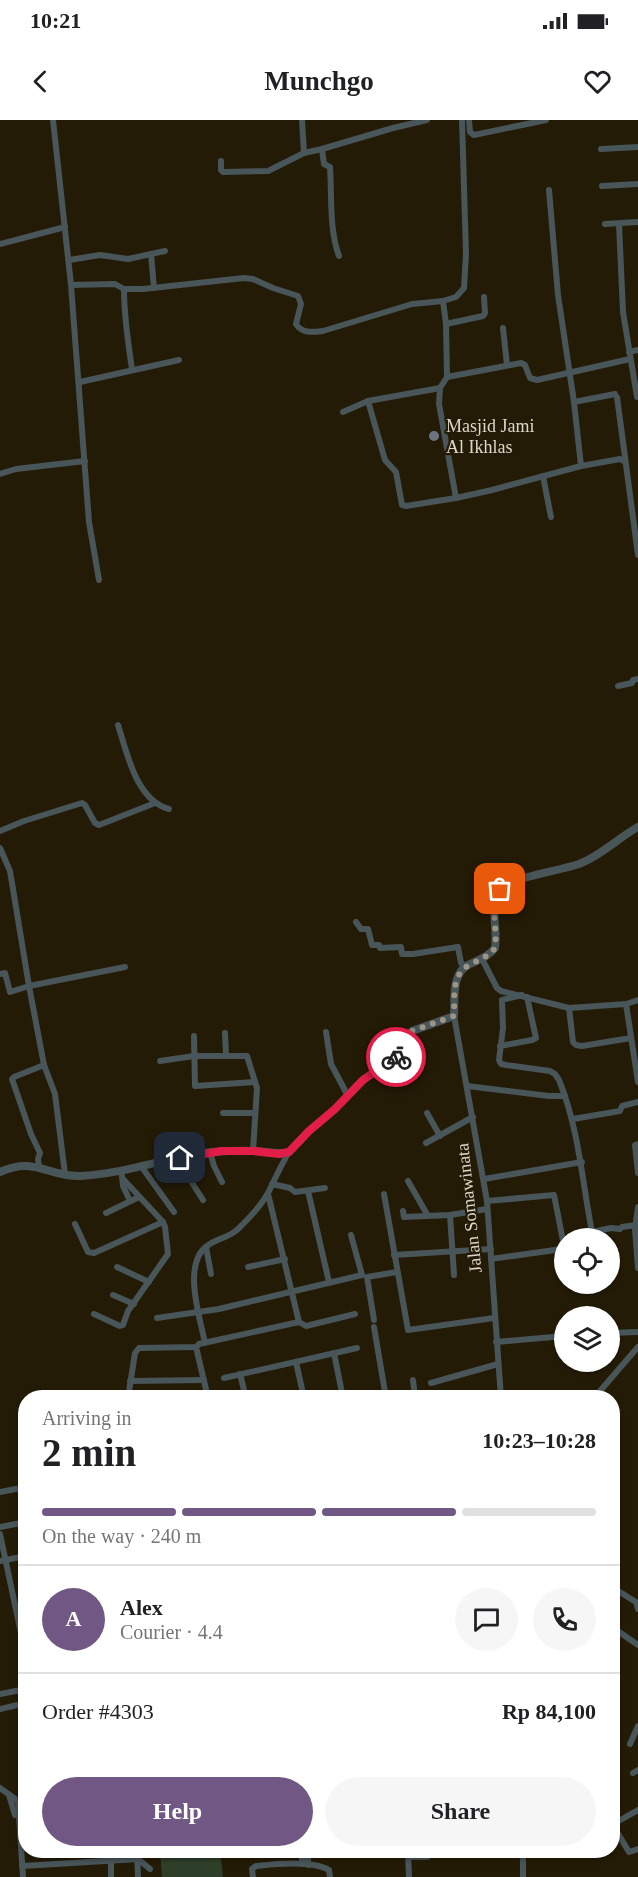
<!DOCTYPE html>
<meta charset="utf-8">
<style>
:root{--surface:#fff;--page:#f6f6f6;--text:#202124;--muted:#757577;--line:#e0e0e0;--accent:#715884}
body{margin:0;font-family:"Times New Roman",serif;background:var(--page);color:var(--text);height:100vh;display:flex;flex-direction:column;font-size:22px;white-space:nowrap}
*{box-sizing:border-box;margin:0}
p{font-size:20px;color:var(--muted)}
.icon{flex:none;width:33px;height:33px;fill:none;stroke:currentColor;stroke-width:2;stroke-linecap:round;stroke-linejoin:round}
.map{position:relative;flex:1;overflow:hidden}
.drawer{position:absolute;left:18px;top:1270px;width:602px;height:468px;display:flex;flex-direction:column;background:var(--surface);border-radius:24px;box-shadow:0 2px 4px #0004}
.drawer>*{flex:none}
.tools{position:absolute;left:554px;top:1108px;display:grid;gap:12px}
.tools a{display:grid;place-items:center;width:66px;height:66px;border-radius:50%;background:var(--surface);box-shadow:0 2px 4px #0004;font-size:30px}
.pin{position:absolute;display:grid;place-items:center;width:51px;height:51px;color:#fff;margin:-26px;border-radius:12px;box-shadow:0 3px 9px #0006}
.courier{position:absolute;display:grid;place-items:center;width:60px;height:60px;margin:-30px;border:4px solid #e11d48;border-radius:50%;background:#fff;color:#222;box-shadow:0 2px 8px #0007}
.summary em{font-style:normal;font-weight:700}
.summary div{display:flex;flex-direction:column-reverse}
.summary{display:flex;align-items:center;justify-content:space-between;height:102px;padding:0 24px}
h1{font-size:39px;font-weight:700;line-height:45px}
.bar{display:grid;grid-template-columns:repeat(4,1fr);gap:9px 6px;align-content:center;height:72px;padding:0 24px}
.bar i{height:8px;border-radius:4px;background:var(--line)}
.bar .on{background:var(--accent)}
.bar p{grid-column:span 4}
.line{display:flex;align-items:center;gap:15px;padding:0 24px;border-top:2px solid var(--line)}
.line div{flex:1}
.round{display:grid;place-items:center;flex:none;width:63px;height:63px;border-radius:32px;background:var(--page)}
.action{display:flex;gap:12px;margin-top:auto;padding:12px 24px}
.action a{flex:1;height:69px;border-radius:36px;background:var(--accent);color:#fff;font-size:24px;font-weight:700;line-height:69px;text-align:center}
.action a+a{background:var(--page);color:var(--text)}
.status{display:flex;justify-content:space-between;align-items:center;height:42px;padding:0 30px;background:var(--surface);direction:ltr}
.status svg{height:16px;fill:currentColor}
header{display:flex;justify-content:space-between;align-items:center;height:78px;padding:0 24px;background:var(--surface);font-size:27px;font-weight:700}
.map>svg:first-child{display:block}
.green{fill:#2d3e29}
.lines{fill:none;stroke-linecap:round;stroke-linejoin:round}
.minor{stroke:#485559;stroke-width:6}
.tertiary{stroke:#485559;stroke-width:8}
.done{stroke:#9c9585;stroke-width:6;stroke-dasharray:0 10.8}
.route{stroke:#e11d48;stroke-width:8}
.worship-dot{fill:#6b7280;stroke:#241b06;stroke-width:2}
.labels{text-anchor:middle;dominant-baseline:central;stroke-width:4.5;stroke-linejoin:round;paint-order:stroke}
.poi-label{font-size:18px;fill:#ddd7ca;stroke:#241b06;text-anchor:start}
.street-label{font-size:18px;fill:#ddd7ca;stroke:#241b06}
</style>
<div class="status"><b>10:21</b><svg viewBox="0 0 49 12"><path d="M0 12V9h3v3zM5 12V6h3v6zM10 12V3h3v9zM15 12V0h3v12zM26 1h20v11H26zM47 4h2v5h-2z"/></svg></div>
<header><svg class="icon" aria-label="back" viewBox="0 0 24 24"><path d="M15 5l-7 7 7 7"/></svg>Munchgo<svg class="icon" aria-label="heart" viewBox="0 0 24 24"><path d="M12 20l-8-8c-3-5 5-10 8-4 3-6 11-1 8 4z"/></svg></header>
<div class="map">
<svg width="638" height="1757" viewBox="0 0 638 1757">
<rect width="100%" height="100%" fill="#241b06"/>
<path class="green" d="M160 1731H220L223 1757H162Z"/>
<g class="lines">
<g class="minor">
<path d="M53 0 71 165 89 402 99 460"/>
<path d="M302 0 304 33"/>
<path d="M469 0 470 12 474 15 546 0"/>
<path d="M322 29 324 44 330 47C332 76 329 109 339 136"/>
<path d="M601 29 638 27"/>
<path d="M221 41V50L223 52 268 51 304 33 322 29 393 8 427 0"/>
<path d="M602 66 638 64"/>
<path d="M549 70 558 175 574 282 581 346"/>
<path d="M605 104 638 102"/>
<path d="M619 104 623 192 637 277"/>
<path d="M0 124 65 107"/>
<path d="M151 134 154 168"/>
<path d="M69 140 100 135 128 139 165 131"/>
<path d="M71 165 115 164 124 169H143L244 158 253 159 273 168 298 176 301 184 296 204C302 214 313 212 323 211L412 184 443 181 456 177 464 168 466 134 462 0"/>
<path d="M124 169C124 196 128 223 132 249"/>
<path d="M443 181 446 204 447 257 440 268 439 284 456 378 492 370 581 346 620 339 624 341"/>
<path d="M446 204 483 196 485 193 484 177"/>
<path d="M503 208 507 245"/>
<path d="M629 232 638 230"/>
<path d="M447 257 521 243 525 245 530 258 537 260 630 239"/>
<path d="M80 262 179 240"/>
<path d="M617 277 638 435"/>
<path d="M368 281 385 340 396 352 402 385 406 386 456 378"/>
<path d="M574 282 615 274"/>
<path d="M343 292 368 281 440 268"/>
<path d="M0 354 16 349 85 341"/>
<path d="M543 356 551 397"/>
<path d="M618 566 632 563 633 560 638 559"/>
<path d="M118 605C127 633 136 680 169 689"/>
<path d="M0 711 24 701 82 683 85 685 95 703 99 705 155 683"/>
<path d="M0 728 10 751 29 866 44 945 14 957 12 959 31 1014 40 1033 38 1039 39 1046"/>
<path d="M491 751 494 765 498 771"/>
<path d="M356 802 361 809H368L372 825H379L380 828 401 827 402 834H413L458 827 461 843 465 846"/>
<path d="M482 839 497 868 501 871 569 888 626 884 638 880"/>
<path d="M0 854 5 853 10 872 29 866 125 847"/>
<path d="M522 875 502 880 503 908 499 940 501 944 506 945 550 951 555 954 559 960C579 1009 582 1061 592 1112"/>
<path d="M626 884 638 962"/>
<path d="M569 888 573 922 576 925 582 926 631 918"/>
<path d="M454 896 487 1081 501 1278"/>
<path d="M326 912 331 944 348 976"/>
<path d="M225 913 226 935"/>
<path d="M194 916 195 966 255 962"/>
<path d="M500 926 532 920 536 918 527 877"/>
<path d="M160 941 194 936H247L257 968 253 1031"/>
<path d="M44 945 55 974 65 1054"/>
<path d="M467 966 549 976H565"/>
<path d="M223 993H255"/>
<path d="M427 993 440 1016"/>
<path d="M573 999 620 991 622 986 638 982"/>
<path d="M426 1023 473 997"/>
<path d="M638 1024 635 1025 638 1053"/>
<path d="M210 1032 214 1046 222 1062"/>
<path d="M180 1038 187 1055 203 1080"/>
<path d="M141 1046 174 1092"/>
<path d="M122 1056 123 1066 130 1081"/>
<path d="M484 1059 582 1042"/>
<path d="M408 1061 428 1096"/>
<path d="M272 1064 290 1068 295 1072 325 1068"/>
<path d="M308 1071 329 1162"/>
<path d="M268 1074 299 1202"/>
<path d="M384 1074 408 1210 494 1198"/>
<path d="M487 1081 554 1075 564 1126 562 1129 491 1139"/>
<path d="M638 1087 635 1109 638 1148"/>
<path d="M403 1091 404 1097 450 1095 487 1089"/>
<path d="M106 1093 139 1077"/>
<path d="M450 1095 454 1155"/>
<path d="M75 1104 88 1132 94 1133 163 1102 123 1059"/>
<path d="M594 1119 592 1112 611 1108 620 1109 622 1107 636 1105"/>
<path d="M206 1127 211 1154"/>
<path d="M394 1135 491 1129"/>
<path d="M117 1147 149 1162"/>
<path d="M248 1147 285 1139"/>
<path d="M113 1175 134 1184"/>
<path d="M94 1194 120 1206 123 1205 128 1191 168 1134 165 1107 163 1102"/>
<path d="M157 1198 219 1189 362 1155 351 1115"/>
<path d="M374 1200 367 1157 397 1152"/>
<path d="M374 1207 386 1278"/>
<path d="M609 1213 638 1212"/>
<path d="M496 1222 564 1216"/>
<path d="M205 1223C200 1198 182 1144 207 1126 219 1117 231 1118 242 1105 251 1096 262 1084 268 1073 275 1059 281 1045 289 1032"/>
<path d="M196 1227 208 1278"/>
<path d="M334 1233 343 1278"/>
<path d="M296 1242 304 1278"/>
<path d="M240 1254 246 1278"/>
<path d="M224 1258 357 1228"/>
<path d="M413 1260 415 1277"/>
<path d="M130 1261 204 1260"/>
<path d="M431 1263 498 1244"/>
<path d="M128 1278 135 1233 139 1228 196 1227 199 1224 299 1202 306 1206 355 1194"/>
<path d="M391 1278 415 1274"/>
<path d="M594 1278 638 1227"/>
<path d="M0 1372 26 1367"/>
<path d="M0 1407 26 1402"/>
<path d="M0 1414 26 1537"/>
<path d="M0 1441 26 1436"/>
<path d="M612 1464 615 1469 636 1482 638 1489"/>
<path d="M612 1507 638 1525"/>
<path d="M0 1574 26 1569"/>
<path d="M0 1589 26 1583"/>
<path d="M630 1624 638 1606"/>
<path d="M633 1653 638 1650"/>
<path d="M0 1668 18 1681H26"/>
<path d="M9 1675 15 1695"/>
<path d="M18 1681 23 1757"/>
<path d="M638 1690 615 1703 614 1707 629 1732 638 1729"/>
<path d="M137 1731 138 1757"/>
<path d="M408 1731 409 1757"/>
<path d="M521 1731 523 1740V1757"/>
<path d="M408 1737H428L431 1731"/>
<path d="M111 1740V1757"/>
<path d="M302 1744V1731"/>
<path d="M308 1745V1731"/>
<path d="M22 1746 138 1739 150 1749"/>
<path d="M253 1757 252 1749 256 1746C275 1744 312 1740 329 1750L330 1757"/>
</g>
<path class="tertiary" d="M0 1052C35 1036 48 1057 80 1056 125 1054 167 1037 211 1032 225 1031 239 1030 253 1031 265 1031 276 1035 289 1032L309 1011 335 989 363 960 405 931 412 911 454 896C455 878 451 852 470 844 480 839 488 837 495 828 498 809 489 786 500 769 520 755 555 752 579 744 601 736 618 718 638 707"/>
</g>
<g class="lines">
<path class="done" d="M396 937 405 931 412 911 454 896C455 874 450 852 475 842 483 838 489 836 495 828 498 810 489 786 500 769"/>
<path class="route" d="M180 1038 222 1031H253L279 1034 289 1032 309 1011 335 989 363 960 396 937"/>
</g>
<circle class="worship-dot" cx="434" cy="316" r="6"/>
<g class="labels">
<g class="poi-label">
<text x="446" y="306">Masjid Jami<tspan x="446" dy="21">Al Ikhlas</tspan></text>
</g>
<g class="street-label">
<text transform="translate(469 1088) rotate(-96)">Jalan Somawinata</text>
</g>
</g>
</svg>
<div class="tools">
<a><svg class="icon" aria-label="locate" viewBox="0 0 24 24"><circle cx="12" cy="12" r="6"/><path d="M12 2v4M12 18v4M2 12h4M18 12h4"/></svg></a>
<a><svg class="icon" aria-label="layers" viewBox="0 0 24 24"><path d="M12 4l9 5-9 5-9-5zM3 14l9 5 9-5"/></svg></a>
</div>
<div class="pin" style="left:500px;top:769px;background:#ea580c"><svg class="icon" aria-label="bag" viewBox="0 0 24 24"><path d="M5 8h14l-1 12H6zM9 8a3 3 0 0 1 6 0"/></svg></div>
<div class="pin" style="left:180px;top:1038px;background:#1f2937"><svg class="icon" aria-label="home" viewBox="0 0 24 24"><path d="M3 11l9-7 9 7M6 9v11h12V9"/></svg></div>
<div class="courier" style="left:396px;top:937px"><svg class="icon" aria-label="bike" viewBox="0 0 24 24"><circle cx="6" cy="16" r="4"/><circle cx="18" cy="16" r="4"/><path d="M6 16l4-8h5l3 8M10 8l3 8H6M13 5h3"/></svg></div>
<section class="drawer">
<div class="summary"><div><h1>2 min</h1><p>Arriving in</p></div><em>10:23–10:28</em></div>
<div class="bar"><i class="on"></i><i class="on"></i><i class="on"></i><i></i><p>On the way · 240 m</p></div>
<div class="line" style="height:108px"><b class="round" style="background:var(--accent);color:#fff">A</b><div><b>Alex</b><p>Courier · 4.4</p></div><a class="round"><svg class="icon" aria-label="chat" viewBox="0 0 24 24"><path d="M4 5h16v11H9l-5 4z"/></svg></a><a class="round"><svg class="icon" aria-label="phone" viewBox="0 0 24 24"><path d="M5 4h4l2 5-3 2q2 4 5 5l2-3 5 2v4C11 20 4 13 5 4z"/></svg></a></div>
<div class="line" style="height:78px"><div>Order #4303</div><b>Rp 84,100</b></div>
<div class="action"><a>Help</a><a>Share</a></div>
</section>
</div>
